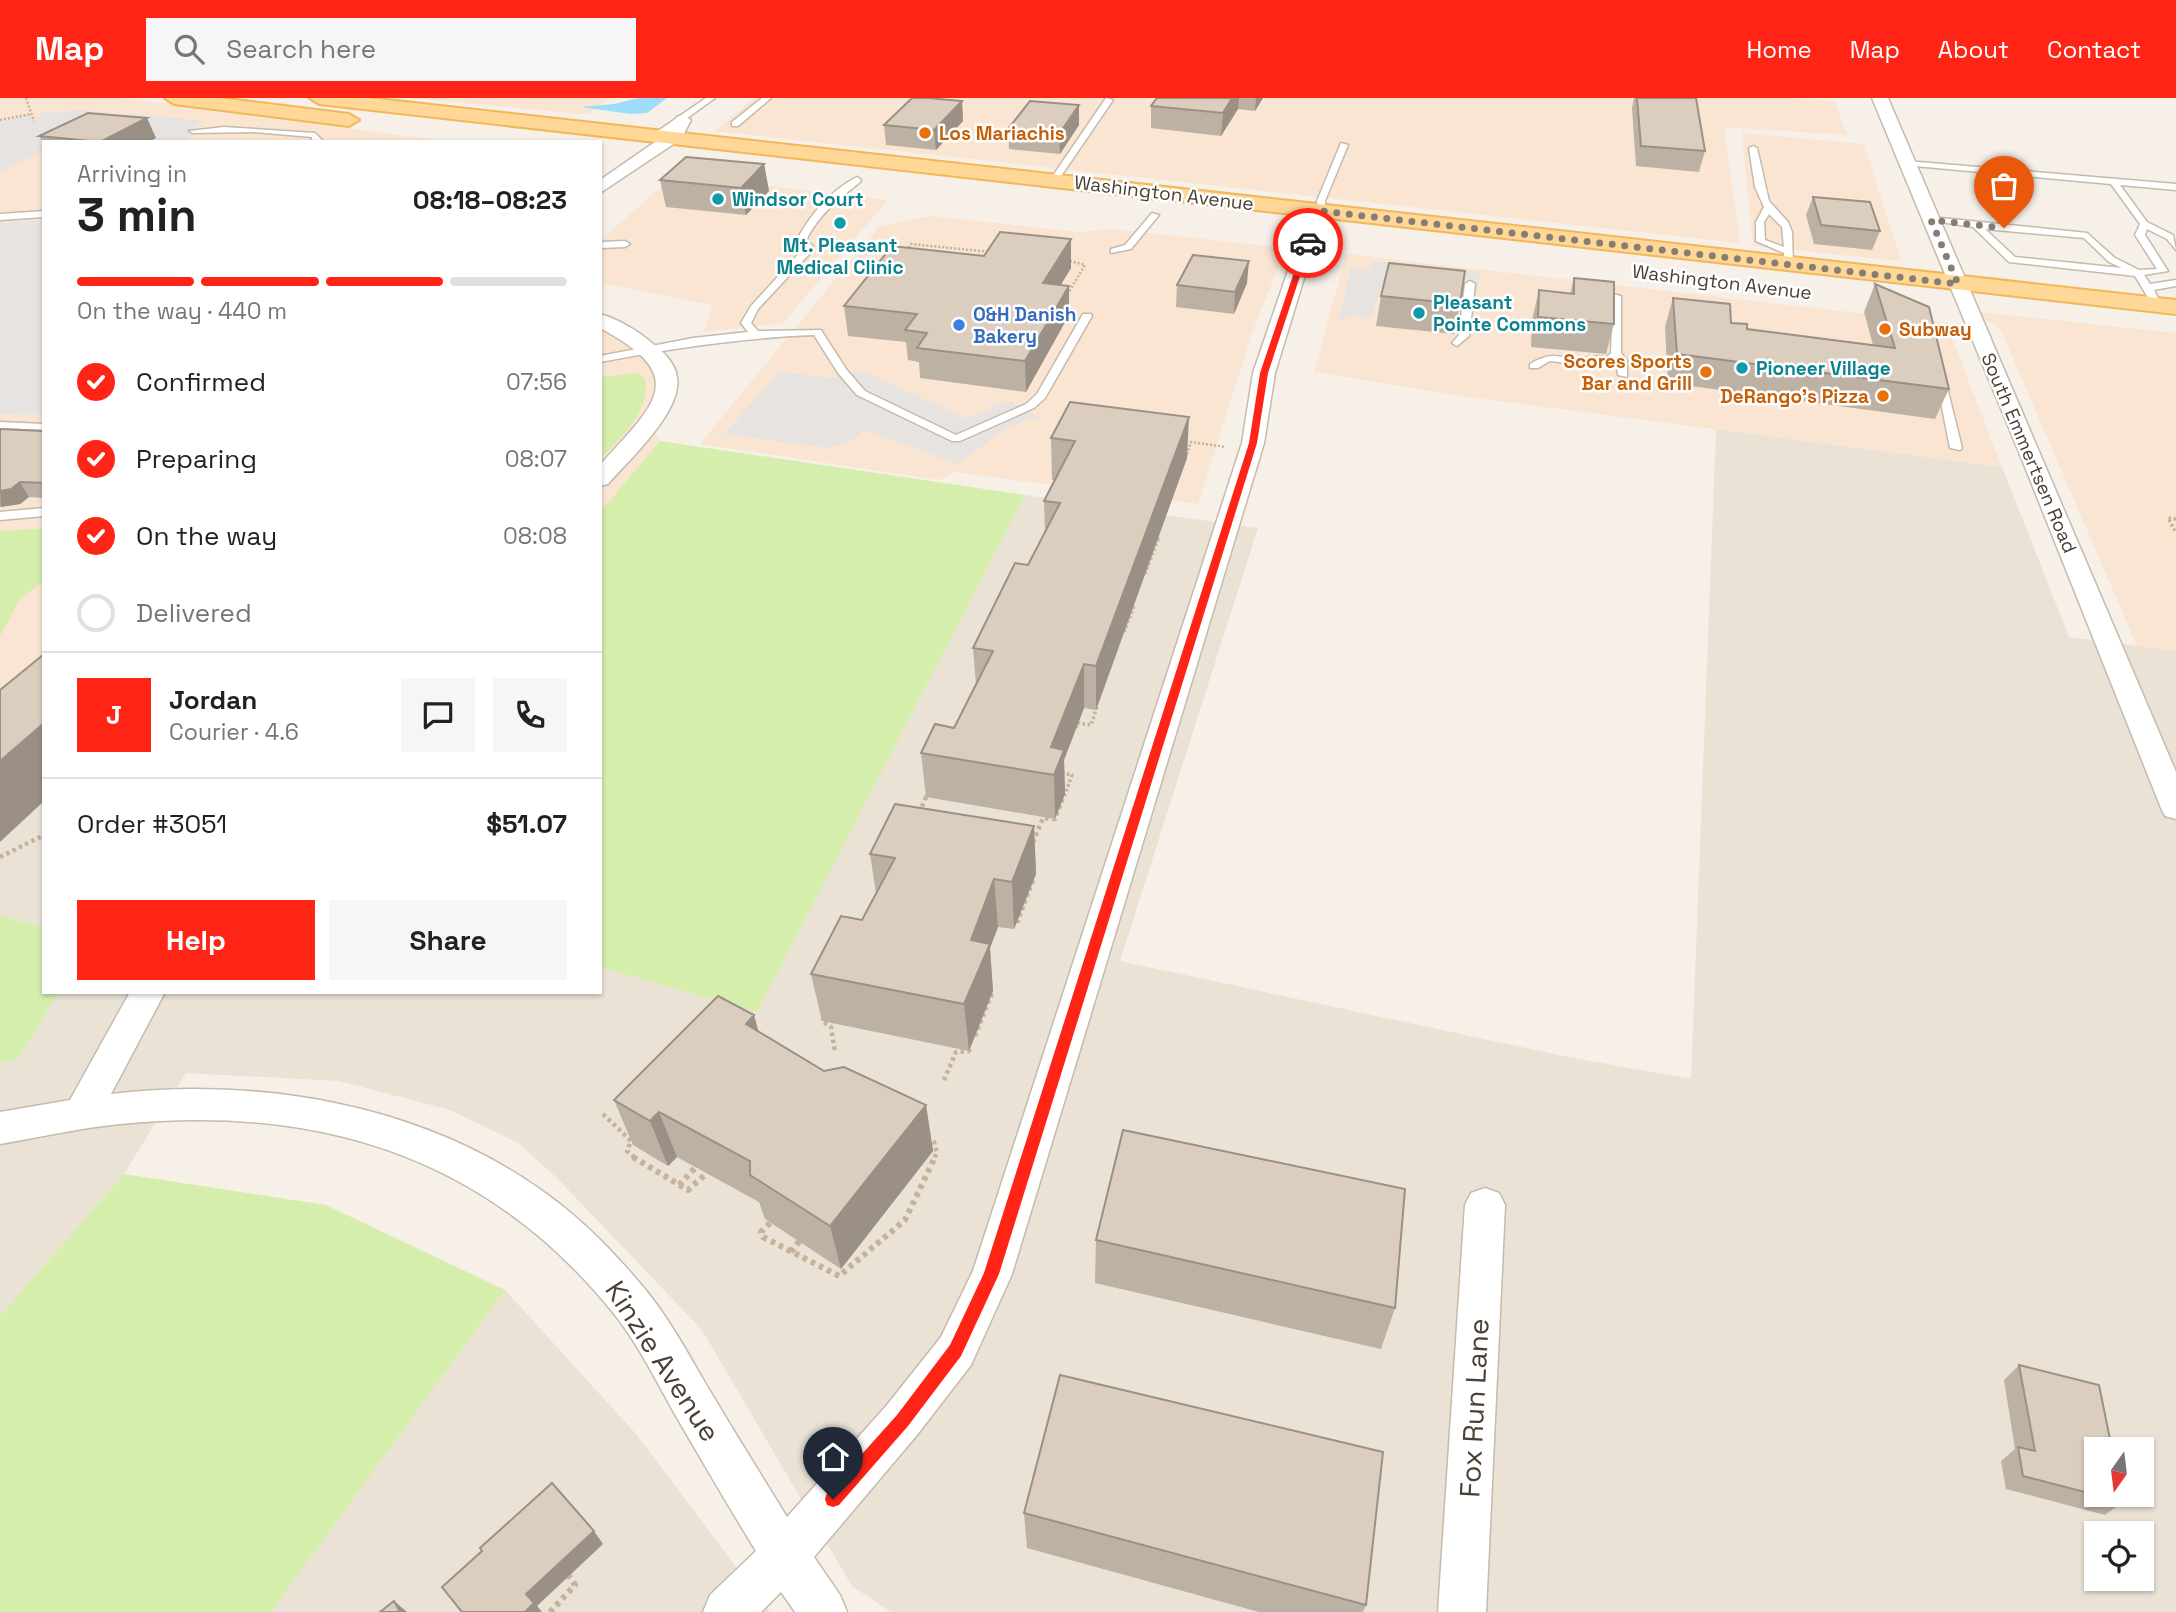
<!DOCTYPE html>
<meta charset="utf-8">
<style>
:root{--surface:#fff;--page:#f6f6f6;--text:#222;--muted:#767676;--line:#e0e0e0;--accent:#ff2416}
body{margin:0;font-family:"Space Grotesk",sans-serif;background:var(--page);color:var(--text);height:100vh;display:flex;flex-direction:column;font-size:26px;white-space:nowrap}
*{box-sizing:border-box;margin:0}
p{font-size:23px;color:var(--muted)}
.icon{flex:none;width:38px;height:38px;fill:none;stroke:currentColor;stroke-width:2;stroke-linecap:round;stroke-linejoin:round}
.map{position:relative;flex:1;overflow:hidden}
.panel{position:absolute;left:42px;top:42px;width:560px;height:854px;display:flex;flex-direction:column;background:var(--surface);border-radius:0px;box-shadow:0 2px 5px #0004}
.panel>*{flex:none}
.needle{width:46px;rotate:194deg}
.fabs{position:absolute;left:2084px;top:1339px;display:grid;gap:14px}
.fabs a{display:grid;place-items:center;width:70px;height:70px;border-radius:0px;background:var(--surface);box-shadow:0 2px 5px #0004;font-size:35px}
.pin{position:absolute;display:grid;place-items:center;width:60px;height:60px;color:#fff;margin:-72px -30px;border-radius:50% 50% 50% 0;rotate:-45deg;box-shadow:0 0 7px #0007}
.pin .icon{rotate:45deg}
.courier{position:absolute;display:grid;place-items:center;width:70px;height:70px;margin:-35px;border:5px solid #ff2416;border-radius:50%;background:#fff;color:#222;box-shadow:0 2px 9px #0007}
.head em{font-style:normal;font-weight:700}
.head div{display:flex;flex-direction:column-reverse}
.head{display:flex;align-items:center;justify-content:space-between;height:119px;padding:0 35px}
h1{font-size:46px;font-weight:700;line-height:52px}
.bar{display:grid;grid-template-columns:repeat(4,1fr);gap:10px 7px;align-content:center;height:84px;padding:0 35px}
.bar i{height:9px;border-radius:5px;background:var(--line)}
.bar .selected{background:var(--accent)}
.bar p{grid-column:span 4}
.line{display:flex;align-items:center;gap:18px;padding:0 35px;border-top:2px solid var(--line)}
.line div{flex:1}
.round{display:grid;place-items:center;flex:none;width:74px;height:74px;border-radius:0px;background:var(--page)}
ol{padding:0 35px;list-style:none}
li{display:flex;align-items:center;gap:21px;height:77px}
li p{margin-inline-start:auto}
li .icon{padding:7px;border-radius:50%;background:var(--accent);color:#fff;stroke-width:4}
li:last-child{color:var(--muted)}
li i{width:38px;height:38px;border:4px solid var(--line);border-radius:50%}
.action{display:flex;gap:14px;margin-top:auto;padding:14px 35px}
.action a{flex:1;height:80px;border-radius:0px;background:var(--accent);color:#fff;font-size:28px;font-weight:700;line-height:80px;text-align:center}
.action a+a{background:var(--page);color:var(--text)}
header{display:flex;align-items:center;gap:42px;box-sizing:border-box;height:98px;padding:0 35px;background:var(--accent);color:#fff}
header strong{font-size:33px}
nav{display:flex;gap:38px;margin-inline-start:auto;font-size:24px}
.search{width:490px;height:63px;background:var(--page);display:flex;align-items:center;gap:18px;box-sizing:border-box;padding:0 24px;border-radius:0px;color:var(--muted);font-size:26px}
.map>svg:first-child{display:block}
.residential{fill:#eae2d5;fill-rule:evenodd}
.commercial{fill:#f9e5d1}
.green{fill:#d6eeac}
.parking{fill:#e7e3e0}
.water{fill:#9edcf9}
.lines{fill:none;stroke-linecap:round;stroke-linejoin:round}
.lane-casing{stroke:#c5baac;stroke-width:3}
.street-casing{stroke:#c5baac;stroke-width:3}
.primary-casing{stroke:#f1b75a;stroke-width:4}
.path-far3{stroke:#c6b299;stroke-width:2.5;stroke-dasharray:2 2;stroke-linecap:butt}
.path-far2{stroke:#c6b299;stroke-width:3.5;stroke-dasharray:2.5 2.5;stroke-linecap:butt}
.path-far1{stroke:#c6b299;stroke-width:4.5;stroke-dasharray:3.5 3.5;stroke-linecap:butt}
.path{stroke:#c6b299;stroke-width:6;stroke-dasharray:4.5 4.5;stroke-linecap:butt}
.lane{fill:#fff;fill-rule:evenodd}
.street{fill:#fff;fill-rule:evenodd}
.primary{fill:#ffd898;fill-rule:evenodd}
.wall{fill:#bdb1a4}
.shaded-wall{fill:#9a9086}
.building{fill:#dccebf;stroke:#9a9086;stroke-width:2}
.route{fill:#ff2416}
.done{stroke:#867e74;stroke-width:7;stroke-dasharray:0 12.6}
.food-dot{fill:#e8710a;stroke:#fff;stroke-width:2.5}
.culture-dot{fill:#0f9aa8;stroke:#fff;stroke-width:2.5}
.shop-dot{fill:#3f7fe0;stroke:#fff;stroke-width:2.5}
.labels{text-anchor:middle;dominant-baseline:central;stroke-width:5;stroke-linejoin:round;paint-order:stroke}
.far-food-label{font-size:19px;font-weight:bold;fill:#c56008;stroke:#fff;text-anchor:start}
.far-street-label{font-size:19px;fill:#4a4035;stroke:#fff}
.far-culture-label{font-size:19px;font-weight:bold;fill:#0d838f;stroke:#fff;text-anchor:start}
.far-shop-label{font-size:19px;font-weight:bold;fill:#366cbe;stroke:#fff;text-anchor:start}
.near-street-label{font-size:28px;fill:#4a4035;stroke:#fff}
</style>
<header>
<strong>Map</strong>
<div class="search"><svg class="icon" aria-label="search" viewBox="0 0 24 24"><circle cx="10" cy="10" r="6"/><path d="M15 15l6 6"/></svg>Search here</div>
<nav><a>Home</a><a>Map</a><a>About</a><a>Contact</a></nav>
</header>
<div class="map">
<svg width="2176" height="1514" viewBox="0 0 2176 1514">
<rect width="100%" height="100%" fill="#f6f0e8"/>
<g class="residential">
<path d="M1716 331 2002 369 2069 539 2176 553V1514H891L852 1488 702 1232 558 1081 518 1045 450 1012 339 983 186 975 124 1076 0 1218V965L18 961 59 894H600V869L757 913 1025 397 1258 430 1120 863 1568 959 1691 981ZM2096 1351H2142V1396H2096ZM2096 1435H2142V1480H2096Z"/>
<path d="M44 586V830L0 817V589Z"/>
<path d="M505 1192 636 1336 770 1514H271Z"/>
</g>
<g class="commercial">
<path d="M0 0H124L451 44H44V430L0 433Z"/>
<path d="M413 0H610L590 15 579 16Z"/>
<path d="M754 0H1794L1834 3 1847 37 1724 29 1740 145 715 33Z"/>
<path d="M1742 35 1864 46 1901 163 1753 148Z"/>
<path d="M675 77 888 102 783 225 704 234 712 207 600 185V142Z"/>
<path d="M931 118 1079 134 1112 131 1286 150 1252 235 1198 406 954 374 939 382 700 346 879 128Z"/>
<path d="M1346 156 1946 225 2002 369 1469 299 1314 274Z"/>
<path d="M1970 213 2176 235V553L2137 548 2000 230Z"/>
<path d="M600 222 661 263 651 325 660 343 600 414Z"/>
<path d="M44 483V586L0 589V538L20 501Z"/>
</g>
<g class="green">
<path d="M637 275 645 281C651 314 620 339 600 362V279Z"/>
<path d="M660 343 1025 397 757 914 600 869V414Z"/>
<path d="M44 430V483L20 501 0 538V433Z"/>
<path d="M0 817 44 830V894H59L18 961 0 965Z"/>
<path d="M124 1076 326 1107 505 1192 271 1514H0V1218Z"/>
</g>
<g class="parking">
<path d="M82 12 110 15 44 44V52L0 74V23L28 17 36 20 40 19 41 15Z"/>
<path d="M134 16 205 23 195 28 189 42 197 44H148L97 34Z"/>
<path d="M44 122V317L0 316V125Z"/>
<path d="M1373 163 1480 174 1476 199 1381 189 1372 220 1352 218 1338 224 1351 170 1370 172Z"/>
<path d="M863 273 967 321 1010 303 1038 319 1007 329 958 366 865 332 846 346 828 350 724 336 779 274 831 280Z"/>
</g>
<path class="water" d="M638 0H667L647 15 631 16 581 9 614 6Z"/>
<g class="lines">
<g class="lane-casing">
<g id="lane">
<path d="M706 0H715L661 39H655V35Z"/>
<path d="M762 0H771L738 28H732V24Z"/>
<path d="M1106 0 1113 2 1057 84H1051L1050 82Z"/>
<path d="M224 29 315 35 322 42 312 44V39L254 34 193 35 189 33Z"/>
<path d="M1341 45 1348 47 1325 103V113L1318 115 1317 103Z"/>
<path d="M1753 48 1757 50 1769 103 1788 124 1792 134 1793 169 1785 167 1784 155 1756 143V124L1764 109 1755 89 1749 50ZM1769 116 1782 129 1784 149 1765 142 1764 124Z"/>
<path d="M1907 63 2176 86V92L2120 87 2147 124 2173 137 2176 152 2167 141 2147 131 2145 137 2168 173 2144 177 2150 186 2176 182V188L2154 192 2161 206 2153 208 2135 178 2009 164 1973 129 1927 122 1931 119 2087 135 2115 160 2139 172 2157 171 2135 137 2140 126 2111 86 1904 67 1903 65ZM1985 131 2084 140 2109 164 2122 170 2015 159Z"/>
<path d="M857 79 861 82 860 84C839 101 817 118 806 143L813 148V152L758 211 751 225 758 233 821 232 846 271 865 293 956 337 1026 306 1037 296 1083 216H1091L1092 218 1045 300 1034 310 960 343H952L857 297 838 275 814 237C740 240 673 250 600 264V258L693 240 748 234 741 225 751 208 804 150 796 144C808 119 832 91 857 79Z"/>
<path d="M44 113V119L0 122V116Z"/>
<path d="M1152 115 1159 117 1131 151 1111 155V151L1125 147Z"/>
<path d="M600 144 625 143 630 146 625 149 600 150Z"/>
<path d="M1470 183 1475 186 1469 238 1457 248 1452 245 1459 237 1465 186Z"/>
<path d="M1613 196 1621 198V255L1627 263V279L1618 277 1616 262 1610 265 1597 263 1585 267 1550 263 1538 270H1530V266C1558 250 1561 264 1585 260 1594 259 1598 257 1607 259L1611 255Z"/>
<path d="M1936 279 1945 281 1962 350 1960 352 1950 350Z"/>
<path d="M0 324 44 326V332L0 330Z"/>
<path d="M44 410V418L0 422V414Z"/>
</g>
</g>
<g class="street-casing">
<g id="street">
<path d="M1872 0H1888L2176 674V721L2165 718 2161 710 2021 359Z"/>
<path d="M683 17 691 22 681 41 600 95V82L668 35 677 19Z"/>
<path d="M1321 108 1330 113 1309 164 1275 275 1264 345 1012 1176 971 1267 917 1337 814 1459 840 1497 847 1514H795L781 1494 761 1514H703L710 1497 756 1453C730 1411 705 1368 680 1325 659 1289 641 1250 615 1217 488 1058 318 1006 120 1026 80 1030 40 1039 0 1046V1014L70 1002 130 894H165L111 996C257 979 419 1005 541 1092 580 1119 614 1154 644 1190 670 1221 689 1258 710 1293 735 1335 761 1377 787 1419L887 1307 941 1239 973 1173 1242 345 1253 275 1291 164 1312 113Z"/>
<path d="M600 216C618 221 638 233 652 245 663 253 675 265 677 279 683 313 629 362 608 386L600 388V367C655 306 692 279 600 230Z"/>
<path d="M1485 1090 1499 1095 1505 1107 1486 1514H1438L1465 1107 1471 1095Z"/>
</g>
</g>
<g class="primary-casing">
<g id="primary">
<path d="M165 0H219L349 16 359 22 349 28 174 6Z"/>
<path d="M310 0H369L2176 202V216L319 6Z"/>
</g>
</g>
<g class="path-far3">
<path d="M26 0 34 23"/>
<path d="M0 22 31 16"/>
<path d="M906 153 911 146 991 154"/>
<path d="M1066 162 1085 167 1067 197"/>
<path d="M1183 355 1187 356 1191 344 1226 349"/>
</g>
<g class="path-far2">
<path d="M2176 421 2168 420 2176 435"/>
<path d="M1140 476H1145L1158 441 1154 440"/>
<path d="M1124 534 1134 508H1127"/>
<path d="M1076 630 1078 625 1091 627 1097 609"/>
<path d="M1062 675 1072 677 1064 699"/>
<path d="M926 699 928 694"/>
</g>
<g class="path-far1">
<path d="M919 715 927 697"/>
<path d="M1033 744 1043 720 1055 721 1064 697"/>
<path d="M0 759 44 737"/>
<path d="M1017 825 1034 780 1030 776"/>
<path d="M824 919 822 923 831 929 835 954"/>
<path d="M975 938 993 893 988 892"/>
<path d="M944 982 956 954 969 953 970 950"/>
<path d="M603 1016 631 1043 627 1053 635 1060"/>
<path d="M927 1040 934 1044 937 1055 934 1060"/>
</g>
<g class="path">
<path d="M633 1059 688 1092 709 1073"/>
<path d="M679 1087 696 1069"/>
<path d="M770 1125 761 1134 763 1139 839 1178 905 1122 935 1059"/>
<path d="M791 1154 801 1141"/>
<path d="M550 1514 575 1487 569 1478"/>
</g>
<use href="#lane" class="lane"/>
<use href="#street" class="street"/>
<use href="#primary" class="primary"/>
</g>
<g class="wall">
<path d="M1157 0H1263L1255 13 1238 11 1221 38 1151 30V8Z"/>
<path d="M1634 0H1637L1705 53 1699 74 1636 68 1632 10Z"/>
<path d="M962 3 963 23 936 52 886 47 884 27Z"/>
<path d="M1079 27 1060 56 1009 51 1008 31Z"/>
<path d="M39 38 156 40 148 44H44V47Z"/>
<path d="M764 66 769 93 746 117 666 109 660 82Z"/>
<path d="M1813 99 1880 133 1872 152 1814 146 1806 117Z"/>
<path d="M1071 170 1061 187 1069 188V217L1026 294 920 280 919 264 908 262 906 244 848 238 844 208Z"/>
<path d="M1574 180 1614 226 1606 256 1531 249 1532 222 1539 192 1570 196Z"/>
<path d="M1247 185 1234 216 1176 209 1177 187Z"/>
<path d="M1875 186 1949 291 1935 321 1668 285 1665 229 1673 200 1747 231 1873 247 1864 214Z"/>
<path d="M1381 198 1460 206 1454 236 1376 228Z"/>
<path d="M0 331 44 333V400L29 399 20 406 0 409Z"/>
<path d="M1051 340 1187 360 1096 612 1084 610 1064 662 1065 696 1055 721 926 699 921 655 954 630 976 587 973 550 1028 467 1045 434 1044 403 1055 382H1052Z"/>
<path d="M1034 728 1036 776 1014 831 998 829 990 850 993 893 969 953 822 923 811 876 862 822 876 795 870 756Z"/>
<path d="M759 934 824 973 926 1007 933 1053 841 1171 765 1121 759 1104 677 1059 668 1068 633 1047 614 1002Z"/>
<path d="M1096 1142 1395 1210 1381 1251 1095 1185Z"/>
<path d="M2019 1267 2123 1404 2105 1417 2006 1391 2001 1363 2015 1351 2004 1282Z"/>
<path d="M1024 1415 1366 1507 1363 1514H1259L1027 1450Z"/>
</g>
<g class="shaded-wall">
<path d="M1232 0H1239L1238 11 1221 38 1223 15Z"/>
<path d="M1256 0H1263L1255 13Z"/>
<path d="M962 3 963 23 936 52 934 32Z"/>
<path d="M1079 7V27L1060 56 1059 36Z"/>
<path d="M147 20 156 40 148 44H100Z"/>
<path d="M764 66 769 93 746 117 741 90Z"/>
<path d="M1071 141V170L1044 214 1043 185Z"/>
<path d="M1249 163 1247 185 1234 216 1235 194Z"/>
<path d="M1069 188V217L1026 294 1025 263Z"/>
<path d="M1189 319 1187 360 1096 612V568Z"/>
<path d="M20 384 29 399 20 406 1 409 0 393Z"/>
<path d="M1084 566V610L1064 662 1065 696 1055 721 1054 677 1051 649Z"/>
<path d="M44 625V703L0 744V663Z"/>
<path d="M1034 728 1036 776 1014 831 1012 784Z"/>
<path d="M994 781 998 829 990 850 993 893 969 953 964 906 971 842Z"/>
<path d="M754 917 767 964 746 926Z"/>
<path d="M926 1007 933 1053 841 1171 830 1128Z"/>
<path d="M659 1014 677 1059 668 1068 650 1023Z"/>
<path d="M594 1433 603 1446 537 1508 542 1514H525L526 1496Z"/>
<path d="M394 1503 407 1514H400Z"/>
</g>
<g class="building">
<path d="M912 0H928L962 3 934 32 884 27Z"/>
<path d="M1157 0H1232L1223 15 1151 8Z"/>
<path d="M1637 0H1696L1705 53 1641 48Z"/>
<path d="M1030 3 1079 7 1059 36 1008 31Z"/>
<path d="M88 15 147 20 100 44 39 38Z"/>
<path d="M686 59 764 66 741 90 660 82Z"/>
<path d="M1813 99 1870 104 1880 133 1821 127Z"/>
<path d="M1000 134 1071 141 1043 185 1069 188 1025 263 917 250 927 235 905 232 917 216 844 208 892 148 984 158Z"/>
<path d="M1193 157 1249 163 1235 194 1177 187Z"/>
<path d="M1389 165 1465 173 1460 206 1381 198Z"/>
<path d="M1574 180 1614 184V226L1538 219 1539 192 1574 196Z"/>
<path d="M1875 186 1929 209 1949 291 1677 256 1673 200 1730 206 1731 225 1747 226V231L1895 250Z"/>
<path d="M1070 304 1189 319 1096 568 1084 566 1051 649 1064 652 1054 677 921 655 935 626 954 630 993 553 973 550 1015 465 1028 467 1060 405 1044 403 1075 343 1051 340Z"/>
<path d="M0 331 44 333V385L20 384 11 391 0 393Z"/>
<path d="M44 556V625L0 663V592Z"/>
<path d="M895 706 1034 728 1012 784 994 781 971 842 990 846 964 906 811 876 841 818 862 822 895 760 870 756Z"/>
<path d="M718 898 754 917 746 926 824 973 844 969 926 1007 830 1128 750 1077V1063L659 1014 650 1023 614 1002Z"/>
<path d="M1123 1032 1405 1091 1395 1210 1096 1142Z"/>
<path d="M2019 1267 2099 1287 2112 1351H2096V1396H2122L2123 1404 2023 1378 2018 1349 2035 1353Z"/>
<path d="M1060 1277 1383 1354 1366 1507 1024 1415Z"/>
<path d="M552 1385 594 1433 526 1496 534 1505 525 1514H462L442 1489 482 1453 480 1450Z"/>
<path d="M394 1503 400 1514H380Z"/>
</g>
<path class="route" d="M1308 143 1311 145 1268 275 1257 345 999 1176 961 1258 908 1328 839 1407 833 1409 827 1407 825 1401 827 1395 897 1317 950 1247 984 1175 1249 345 1260 275 1304 145Z"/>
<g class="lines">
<path class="done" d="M1308 145 1321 113 1958 186 1931 122 2004 130"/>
</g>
<g class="food-dot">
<circle cx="925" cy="35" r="7"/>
<circle cx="1885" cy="231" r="7"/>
<circle cx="1706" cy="274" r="7"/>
<circle cx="1883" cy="298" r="7"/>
</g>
<g class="culture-dot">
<circle cx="718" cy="101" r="7"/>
<circle cx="840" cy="125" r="7"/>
<circle cx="1419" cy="215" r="7"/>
<circle cx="1742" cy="270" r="7"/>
</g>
<circle class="shop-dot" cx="959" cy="227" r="7"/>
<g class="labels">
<g class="far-food-label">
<text x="939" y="35">Los Mariachis</text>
<text x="1899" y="231">Subway</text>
<text x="1692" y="263" text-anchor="end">Scores Sports<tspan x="1692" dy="22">Bar and Grill</tspan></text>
<text x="1869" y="298" text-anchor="end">DeRango's Pizza</text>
</g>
<g class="far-street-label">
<text transform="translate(1164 95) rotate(7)">Washington Avenue</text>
<text transform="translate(1722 184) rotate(7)">Washington Avenue</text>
<text transform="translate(2029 355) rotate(67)">South Emmertsen Road</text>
</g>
<g class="far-culture-label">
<text x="732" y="101">Windsor Court</text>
<text x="840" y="147" text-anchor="middle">Mt. Pleasant<tspan x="840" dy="22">Medical Clinic</tspan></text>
<text x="1433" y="204">Pleasant<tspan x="1433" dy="22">Pointe Commons</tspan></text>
<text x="1756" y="270">Pioneer Village</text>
</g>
<g class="far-shop-label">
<text x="973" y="216">O&amp;H Danish<tspan x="973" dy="22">Bakery</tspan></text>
</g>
<g class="near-street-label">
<text transform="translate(663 1263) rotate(57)">Kinzie Avenue</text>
<text transform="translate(1474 1310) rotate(-87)">Fox Run Lane</text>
</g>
</g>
</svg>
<div class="fabs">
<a><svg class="needle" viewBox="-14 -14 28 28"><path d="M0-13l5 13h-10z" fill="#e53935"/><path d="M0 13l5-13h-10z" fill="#767676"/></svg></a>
<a><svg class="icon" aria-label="locate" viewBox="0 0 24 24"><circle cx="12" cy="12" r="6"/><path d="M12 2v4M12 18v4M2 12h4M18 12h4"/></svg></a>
</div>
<div class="pin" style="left:2004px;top:130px;background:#ea580c"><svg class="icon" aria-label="bag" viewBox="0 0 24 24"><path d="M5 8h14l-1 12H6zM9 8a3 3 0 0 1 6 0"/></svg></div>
<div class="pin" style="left:833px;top:1401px;background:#1f2937"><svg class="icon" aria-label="home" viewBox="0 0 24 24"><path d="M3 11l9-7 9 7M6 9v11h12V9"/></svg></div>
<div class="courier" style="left:1308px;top:145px"><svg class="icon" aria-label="car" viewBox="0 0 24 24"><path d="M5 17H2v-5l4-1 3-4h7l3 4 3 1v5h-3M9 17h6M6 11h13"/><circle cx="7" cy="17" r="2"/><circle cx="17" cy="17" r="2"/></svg></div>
<section class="panel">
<div class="head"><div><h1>3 min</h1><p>Arriving in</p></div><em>08:18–08:23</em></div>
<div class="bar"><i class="selected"></i><i class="selected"></i><i class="selected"></i><i></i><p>On the way · 440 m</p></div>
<ol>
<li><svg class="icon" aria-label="check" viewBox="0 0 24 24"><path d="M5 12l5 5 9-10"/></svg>Confirmed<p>07:56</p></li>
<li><svg class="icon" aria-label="check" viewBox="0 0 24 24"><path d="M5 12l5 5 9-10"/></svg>Preparing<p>08:07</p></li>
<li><svg class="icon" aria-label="check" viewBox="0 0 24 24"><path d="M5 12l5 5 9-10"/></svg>On the way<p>08:08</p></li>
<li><i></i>Delivered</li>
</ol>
<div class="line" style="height:126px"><b class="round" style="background:var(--accent);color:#fff">J</b><div><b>Jordan</b><p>Courier · 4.6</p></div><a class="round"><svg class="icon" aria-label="chat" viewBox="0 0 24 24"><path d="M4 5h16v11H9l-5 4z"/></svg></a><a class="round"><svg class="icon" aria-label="phone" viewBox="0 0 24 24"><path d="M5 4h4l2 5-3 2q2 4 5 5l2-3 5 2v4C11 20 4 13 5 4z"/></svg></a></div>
<div class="line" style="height:91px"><div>Order #3051</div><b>$51.07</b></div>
<div class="action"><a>Help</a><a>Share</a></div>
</section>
</div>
